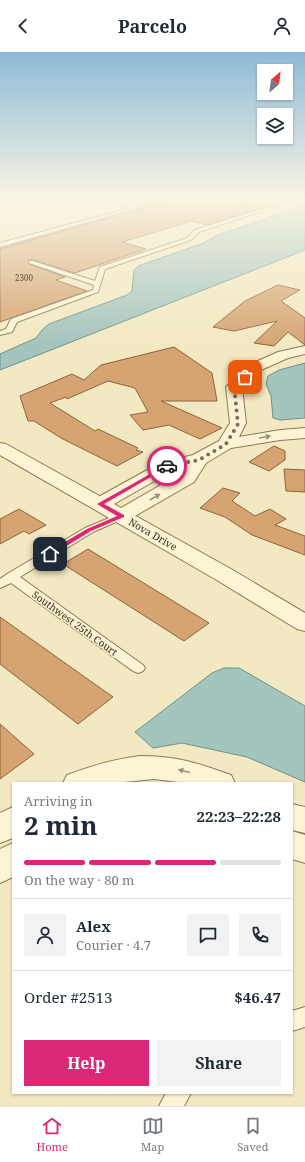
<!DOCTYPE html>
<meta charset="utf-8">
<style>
:root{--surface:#fff;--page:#f2f2f3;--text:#1f2937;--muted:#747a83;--line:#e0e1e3;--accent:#db2777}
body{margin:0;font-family:"Noto Serif",serif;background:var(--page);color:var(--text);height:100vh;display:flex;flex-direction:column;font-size:15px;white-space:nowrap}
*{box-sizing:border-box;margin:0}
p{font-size:13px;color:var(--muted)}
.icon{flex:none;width:22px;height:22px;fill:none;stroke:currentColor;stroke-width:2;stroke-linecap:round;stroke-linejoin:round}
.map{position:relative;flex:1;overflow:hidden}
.drawer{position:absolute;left:12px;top:730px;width:281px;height:312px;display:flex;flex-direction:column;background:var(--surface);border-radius:0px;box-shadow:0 1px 3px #0004}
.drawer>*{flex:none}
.needle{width:26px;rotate:28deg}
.controls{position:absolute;left:257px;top:12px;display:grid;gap:8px}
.controls a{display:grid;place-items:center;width:36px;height:36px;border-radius:0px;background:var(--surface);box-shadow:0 1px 3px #0004;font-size:20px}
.pin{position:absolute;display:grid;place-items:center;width:34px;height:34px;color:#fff;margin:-17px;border-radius:8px;box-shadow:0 2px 6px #0006}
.courier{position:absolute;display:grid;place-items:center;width:40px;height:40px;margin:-20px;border:3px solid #db2777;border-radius:50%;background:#fff;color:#222;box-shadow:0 1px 5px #0007}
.summary em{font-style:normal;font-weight:700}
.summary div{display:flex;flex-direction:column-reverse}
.summary{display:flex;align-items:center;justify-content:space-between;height:68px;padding:0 12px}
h1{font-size:26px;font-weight:700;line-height:30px}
.bar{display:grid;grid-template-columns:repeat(4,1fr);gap:6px 4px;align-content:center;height:48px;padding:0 12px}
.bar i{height:5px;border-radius:3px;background:var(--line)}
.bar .current{background:var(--accent)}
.bar p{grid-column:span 4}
.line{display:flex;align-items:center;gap:10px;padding:0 12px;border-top:1px solid var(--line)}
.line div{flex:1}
.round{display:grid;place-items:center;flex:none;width:42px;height:42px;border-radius:0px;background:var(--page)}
.action{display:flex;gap:8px;margin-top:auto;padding:8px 12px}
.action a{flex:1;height:46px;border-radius:0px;background:var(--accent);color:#fff;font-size:16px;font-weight:700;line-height:46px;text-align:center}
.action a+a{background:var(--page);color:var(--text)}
header{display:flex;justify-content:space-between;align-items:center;height:52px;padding:0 12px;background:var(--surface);font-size:18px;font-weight:700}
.dock{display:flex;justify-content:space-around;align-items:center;height:56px;border-top:1px solid var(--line);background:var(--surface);font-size:11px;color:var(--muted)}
.dock a{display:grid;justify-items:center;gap:2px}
.dock .current{color:var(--accent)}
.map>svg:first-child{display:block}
.water{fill:#a4c4be;stroke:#69948d}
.building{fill:#d5a472;stroke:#906339}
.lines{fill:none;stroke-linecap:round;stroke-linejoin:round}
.service-casing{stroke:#8e7956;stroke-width:2}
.minor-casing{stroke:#8e7956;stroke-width:2}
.tertiary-casing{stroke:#8e7956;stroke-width:2}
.service{fill:#fcf4d5;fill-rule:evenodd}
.minor{fill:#fcf4d5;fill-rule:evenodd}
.tertiary{fill:#fcf4d5;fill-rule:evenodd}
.oneway{fill:#9c9178}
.route{fill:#db2777}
.done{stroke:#7c6f56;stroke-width:4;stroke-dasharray:0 7.2}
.labels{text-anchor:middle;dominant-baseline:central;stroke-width:3;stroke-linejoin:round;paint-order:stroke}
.number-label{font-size:8px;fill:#624c32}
.street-label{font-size:10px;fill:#3c2e1c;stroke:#f9f1d1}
</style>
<header><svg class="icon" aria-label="back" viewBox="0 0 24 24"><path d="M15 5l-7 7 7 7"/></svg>Parcelo<svg class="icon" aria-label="person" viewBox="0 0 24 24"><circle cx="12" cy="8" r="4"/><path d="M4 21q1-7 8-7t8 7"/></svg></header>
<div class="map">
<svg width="305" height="1054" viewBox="0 0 305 1054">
<rect width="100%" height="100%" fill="#f2e8c1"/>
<g class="water">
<path d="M305 153V198L0 318V302L36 286 43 277 49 272 127 243 132 239 134 218 138 214 204 191 215 184Z"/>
<path d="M305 311V366L280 368 273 366 271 344 266 332 268 324 279 318Z"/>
<path d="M224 616H239L305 654V730L247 705 182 691 153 696 135 680 212 621Z"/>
</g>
<g class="building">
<path d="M176 147H237L267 154 207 173 192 169 122 190 146 197 75 221 33 208H28L29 212 65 225 56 228 87 239 0 270V197Z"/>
<path d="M278 233 300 238 281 249 305 266V293L288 280 274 294 254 291 277 269 234 279 213 275 245 249Z"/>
<path d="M174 295 212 321 217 349H161L222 376 200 387 169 373 143 378 130 363 148 360 135 336 108 329 67 347 66 345 50 351 95 379 98 377 138 396 136 398 143 400 117 414 61 386 34 369H28L20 344 72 322 84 328 101 313Z"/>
<path d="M274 394 285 399V408L269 419 249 410Z"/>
<path d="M284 417 305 418V440L286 439Z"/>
<path d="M223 436 240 441 232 449 255 464 270 457 286 467 275 473 305 484V503L252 483 225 465 200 456Z"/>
<path d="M19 457 46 473 29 482 24 479 0 492V467Z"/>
<path d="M88 497 209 571 184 589 63 512Z"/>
<path d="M0 565 113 645 78 672 0 612Z"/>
<path d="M0 672 34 702 0 727Z"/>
</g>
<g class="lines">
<g class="service-casing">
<g id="service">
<path d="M98 147C110 145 123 154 135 154 147 154 158 145 169 147L0 195V191L130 156Z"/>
<path d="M293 147H298L199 180 191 188 105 217 98 240 17 270 12 280 0 283V279L6 277 11 267 93 238 94 233 29 211V209H33L95 229 100 215 187 186 195 178Z"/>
<path d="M121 461 126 464 125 466 93 480 20 525 143 613 145 616 143 619 138 621 133 619 11 531 0 536V527L7 522 85 476Z"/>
<path d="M305 955V975L292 979V959Z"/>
<path d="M166 1041H191L184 1054H159Z"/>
</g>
</g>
<g class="minor-casing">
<g id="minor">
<path d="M305 294V302L288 306 261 318 242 336 246 371 239 385 280 378 305 376V386L280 388 231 396 206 411 194 430 128 468 121 470 114 468 111 464 114 460 180 422 184 416 172 419 107 456 100 458 93 456 90 452 93 448 160 411 193 403 219 389 230 371 226 335 229 332 251 312 278 300Z"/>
<path d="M140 704C176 704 198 711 231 723L235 731H186L154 727 115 731H63L67 723C91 714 114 707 140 704Z"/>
<path d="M292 752 305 755V781L292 778Z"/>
<path d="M13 755V786L0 791V761Z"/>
<path d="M292 779 305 783V811L292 807Z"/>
<path d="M13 791V825L0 831V797Z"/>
</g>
</g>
<g class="tertiary-casing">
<path id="tertiary" d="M0 391 6 392 231 517 305 561V579L297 577 215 527 0 403Z"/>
</g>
<use href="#service" class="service"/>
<use href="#minor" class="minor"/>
<use href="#tertiary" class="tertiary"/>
</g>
<defs><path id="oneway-solid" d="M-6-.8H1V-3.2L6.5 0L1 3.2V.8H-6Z"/></defs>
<g class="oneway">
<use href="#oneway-solid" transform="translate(265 385) rotate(-10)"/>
<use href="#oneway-solid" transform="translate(155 445) rotate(-30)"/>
<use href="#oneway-solid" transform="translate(184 719) rotate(-165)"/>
</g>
<linearGradient id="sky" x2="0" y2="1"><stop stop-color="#8dbad7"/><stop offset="0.5" stop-color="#f9f5e3"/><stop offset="1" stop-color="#f9f5e3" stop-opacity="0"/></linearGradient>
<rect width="305" height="294" fill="url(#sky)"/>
<path class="route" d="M166 413 170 414 104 452 124 463V465L91 479 52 503H48V500L87 477 117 464 97 452Z"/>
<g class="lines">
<path class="done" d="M167 414 199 408 226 392 238 372 234 334 245 325"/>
</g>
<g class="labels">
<g class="number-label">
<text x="24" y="225">2300</text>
</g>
<g class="street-label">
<text transform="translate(153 482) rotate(30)">Nova Drive</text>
<text transform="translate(75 571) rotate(36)">Southwest 25th Court</text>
</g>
</g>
</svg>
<div class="controls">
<a><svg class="needle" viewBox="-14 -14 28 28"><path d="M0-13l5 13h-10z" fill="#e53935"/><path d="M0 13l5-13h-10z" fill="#747a83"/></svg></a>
<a><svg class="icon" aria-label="layers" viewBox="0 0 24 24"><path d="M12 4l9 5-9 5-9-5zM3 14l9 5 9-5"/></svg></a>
</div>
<div class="pin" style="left:245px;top:325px;background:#ea580c"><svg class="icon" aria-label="bag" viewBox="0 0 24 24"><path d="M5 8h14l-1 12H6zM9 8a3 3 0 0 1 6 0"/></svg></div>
<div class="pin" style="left:50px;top:502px;background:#1f2937"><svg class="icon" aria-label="home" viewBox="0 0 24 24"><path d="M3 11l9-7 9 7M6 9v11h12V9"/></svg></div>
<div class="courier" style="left:167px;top:414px"><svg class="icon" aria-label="car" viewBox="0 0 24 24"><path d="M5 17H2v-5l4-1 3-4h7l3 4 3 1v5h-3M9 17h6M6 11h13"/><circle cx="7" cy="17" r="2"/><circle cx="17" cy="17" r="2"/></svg></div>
<section class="drawer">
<div class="summary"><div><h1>2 min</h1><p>Arriving in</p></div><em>22:23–22:28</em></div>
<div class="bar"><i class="current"></i><i class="current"></i><i class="current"></i><i></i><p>On the way · 80 m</p></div>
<div class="line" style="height:72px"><a class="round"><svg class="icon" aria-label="person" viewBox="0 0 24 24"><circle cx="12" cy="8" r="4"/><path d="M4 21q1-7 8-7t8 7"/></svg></a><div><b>Alex</b><p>Courier · 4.7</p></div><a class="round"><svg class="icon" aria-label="chat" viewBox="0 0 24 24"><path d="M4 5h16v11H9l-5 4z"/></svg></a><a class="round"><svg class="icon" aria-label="phone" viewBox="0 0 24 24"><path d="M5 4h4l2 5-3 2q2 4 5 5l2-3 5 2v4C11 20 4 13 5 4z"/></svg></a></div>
<div class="line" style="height:52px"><div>Order #2513</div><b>$46.47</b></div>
<div class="action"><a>Help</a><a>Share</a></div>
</section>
</div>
<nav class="dock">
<a class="current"><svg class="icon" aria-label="home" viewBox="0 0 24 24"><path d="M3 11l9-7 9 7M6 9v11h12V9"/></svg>Home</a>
<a><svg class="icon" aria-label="map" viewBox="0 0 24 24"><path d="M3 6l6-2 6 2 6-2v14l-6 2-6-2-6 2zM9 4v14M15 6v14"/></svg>Map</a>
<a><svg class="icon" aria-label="saved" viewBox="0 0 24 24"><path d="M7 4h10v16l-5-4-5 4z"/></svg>Saved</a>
</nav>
